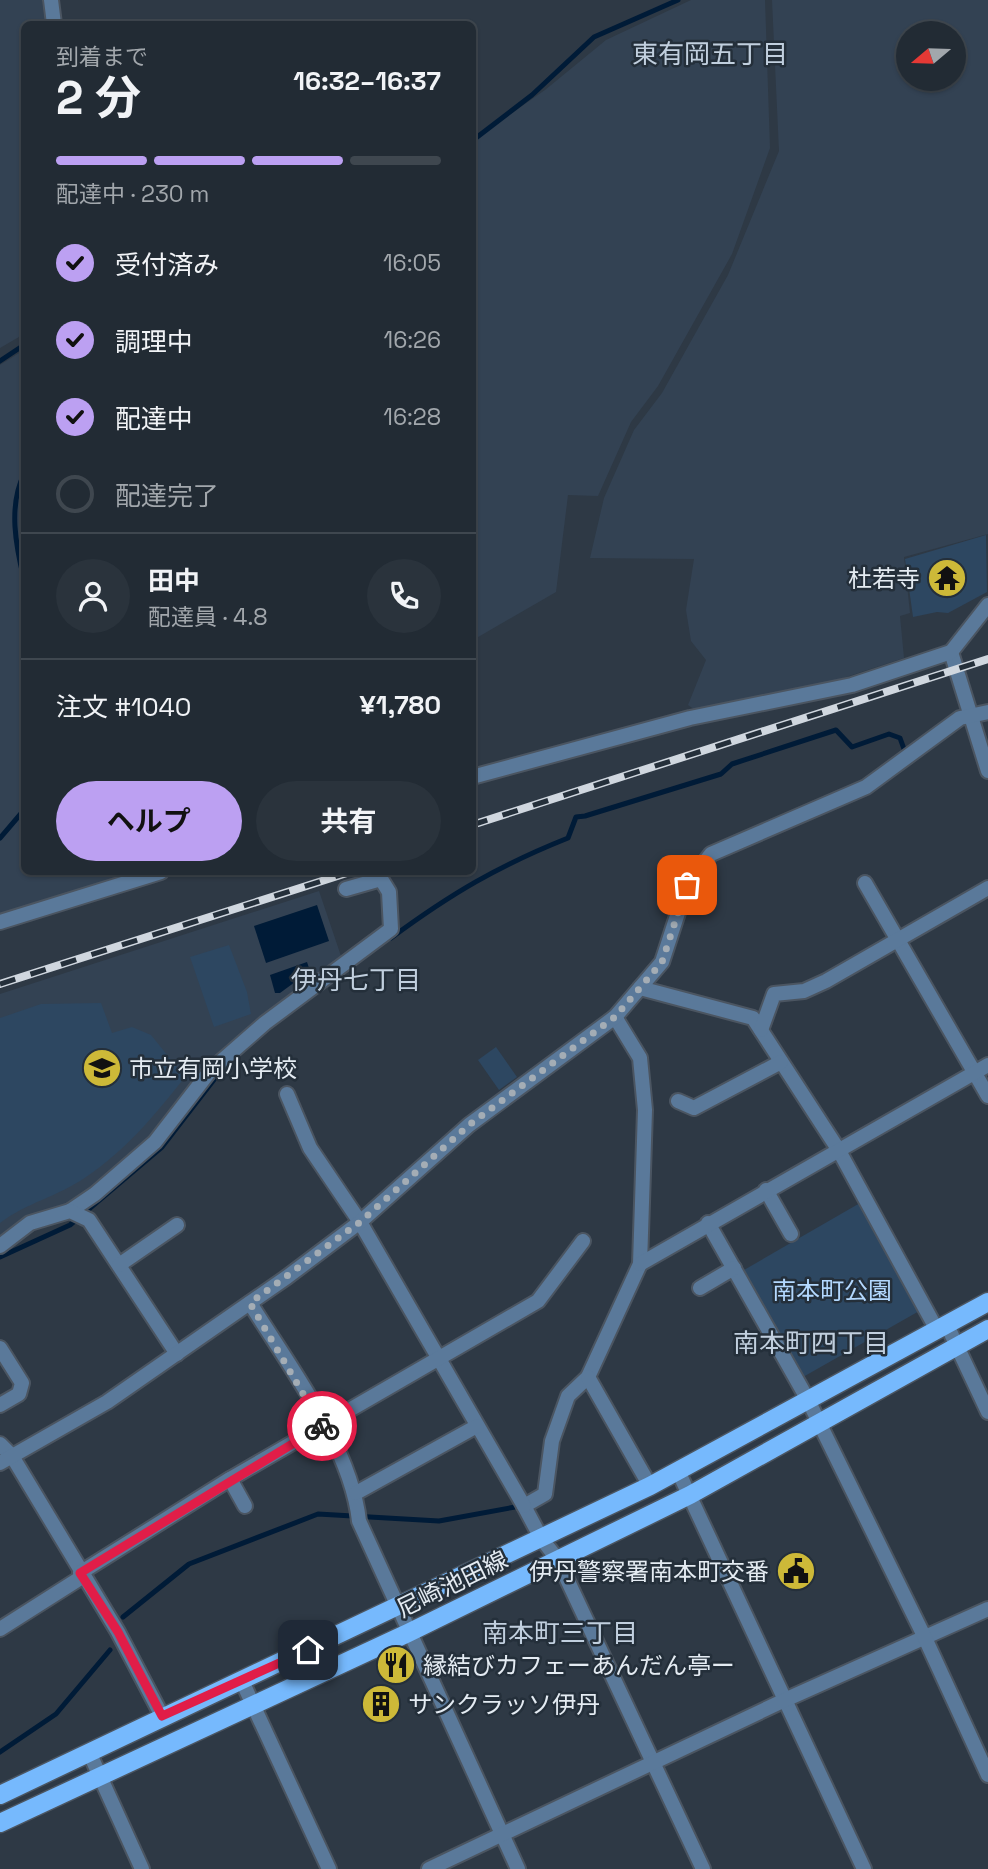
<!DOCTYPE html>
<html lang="ja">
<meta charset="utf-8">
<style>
:root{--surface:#222b34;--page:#2a333c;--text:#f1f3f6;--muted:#a2a7ac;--line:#3f474f;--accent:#bca0f2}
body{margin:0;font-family:"Space Grotesk","Noto Sans JP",sans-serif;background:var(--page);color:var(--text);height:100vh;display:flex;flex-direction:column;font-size:26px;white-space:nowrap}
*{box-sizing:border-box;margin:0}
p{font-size:23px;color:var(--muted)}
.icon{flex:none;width:38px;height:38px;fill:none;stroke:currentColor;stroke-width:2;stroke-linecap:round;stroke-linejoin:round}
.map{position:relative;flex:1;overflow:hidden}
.panel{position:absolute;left:21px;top:21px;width:455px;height:854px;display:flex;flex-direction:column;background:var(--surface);border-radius:10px;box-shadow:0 2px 5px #0004,0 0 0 2px var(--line)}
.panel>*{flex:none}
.needle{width:46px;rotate:251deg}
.buttons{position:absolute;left:896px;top:21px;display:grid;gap:14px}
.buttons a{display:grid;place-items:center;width:70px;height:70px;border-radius:50%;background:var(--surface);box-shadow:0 2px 5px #0004,0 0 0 2px var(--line);font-size:35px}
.pin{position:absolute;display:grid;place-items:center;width:60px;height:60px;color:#fff;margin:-30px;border-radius:14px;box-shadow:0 4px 10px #0006}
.courier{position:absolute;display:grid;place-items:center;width:70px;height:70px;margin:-35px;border:5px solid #e11d48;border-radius:50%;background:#fff;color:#222;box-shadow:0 2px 9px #0007}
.head em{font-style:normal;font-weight:700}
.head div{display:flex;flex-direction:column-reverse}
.head{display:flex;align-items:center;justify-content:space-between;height:119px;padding:0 35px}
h1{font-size:46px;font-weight:700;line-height:52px}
.bar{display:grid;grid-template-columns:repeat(4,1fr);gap:10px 7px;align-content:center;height:84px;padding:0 35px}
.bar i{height:9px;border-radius:5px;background:var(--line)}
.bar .current{background:var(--accent)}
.bar p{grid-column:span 4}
.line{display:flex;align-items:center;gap:18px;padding:0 35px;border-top:2px solid var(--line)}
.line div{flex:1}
.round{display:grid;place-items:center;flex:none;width:74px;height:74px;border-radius:37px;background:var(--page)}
ol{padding:0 35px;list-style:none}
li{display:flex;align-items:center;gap:21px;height:77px}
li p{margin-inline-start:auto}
li .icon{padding:7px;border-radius:50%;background:var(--accent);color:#111;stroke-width:4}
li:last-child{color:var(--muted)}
li i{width:38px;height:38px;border:4px solid var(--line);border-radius:50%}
.cta{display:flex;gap:14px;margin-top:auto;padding:14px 35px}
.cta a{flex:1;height:80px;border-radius:42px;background:var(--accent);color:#111;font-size:28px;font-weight:700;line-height:80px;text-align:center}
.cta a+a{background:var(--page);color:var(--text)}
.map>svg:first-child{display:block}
.built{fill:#334253;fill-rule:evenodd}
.green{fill:#2d4761}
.water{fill:#001b37}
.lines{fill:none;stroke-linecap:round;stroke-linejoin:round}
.stream{stroke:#001b37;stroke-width:5}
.minor-casing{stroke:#4b5561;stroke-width:18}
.tertiary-casing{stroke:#4b5561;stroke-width:18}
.primary-casing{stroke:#4b5561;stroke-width:21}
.minor{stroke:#5a799a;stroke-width:14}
.tertiary{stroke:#5a799a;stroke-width:14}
.primary{stroke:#76b9fd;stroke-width:18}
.rail-casing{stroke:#d0d7df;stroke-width:8}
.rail{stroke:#242f3a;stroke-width:5;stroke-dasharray:16;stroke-linecap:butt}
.done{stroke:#a4adb5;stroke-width:7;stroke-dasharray:0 12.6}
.route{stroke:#e11d48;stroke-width:9}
.labels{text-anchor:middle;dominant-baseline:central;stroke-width:5;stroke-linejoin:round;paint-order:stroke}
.poi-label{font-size:24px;fill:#e4ebf2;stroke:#242f3a;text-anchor:start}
.park-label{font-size:24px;fill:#b3d8fe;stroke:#242f3a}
.street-label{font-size:24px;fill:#e4ebf2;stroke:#242f3a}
.neighbourhood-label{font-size:26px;fill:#c1cfde;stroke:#242f3a}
</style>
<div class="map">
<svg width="988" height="1869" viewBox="0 0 988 1869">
<rect width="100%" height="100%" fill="#2e3945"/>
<g class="built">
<path d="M0 0H42L45 24H24V334L0 348Z"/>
<path d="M691 0H765L770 148 732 254 658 386 631 422 598 496 568 495 556 592 473 640V140L545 90 606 40Z"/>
<path d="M772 0H988V534L904 557 910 613 900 616 904 658 825 684 695 710 688 705 706 660 691 641 686 610 694 559 590 558 604 498 634 430 662 393 728 275 779 151ZM908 33H954V79H908Z"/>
<path d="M24 350V872H133L0 914V365Z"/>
<path d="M319 891 341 956 210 1061 152 1136 87 1196 23 1220 0 1242V994Z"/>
</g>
<g class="green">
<path d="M986 535 987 592 948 613 937 612 913 617 905 559Z"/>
<path d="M229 945 247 992 251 1014 214 1027 190 957Z"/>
<path d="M101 1003 112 1033 132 1027 151 1035 185 1077C156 1114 125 1151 86 1177 59 1196 26 1203 0 1223V1018L41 1004Z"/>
<path d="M496 1047 517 1077 499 1090 478 1060Z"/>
<path d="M860 1203 921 1310 803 1377 744 1270Z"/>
</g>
<g class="water">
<path d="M317 905 329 941 266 963 254 926Z"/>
<path d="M307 962 310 971 280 993H275L270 975Z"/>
</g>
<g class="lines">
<g class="stream">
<path d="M472 141 532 95 594 37 678 0"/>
<path d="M0 361 24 345"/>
<path d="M24 474C8 506 16 547 24 579"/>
<path d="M0 838 24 810"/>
<path d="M391 938C452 893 498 866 568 838L576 817 585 816 721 774 732 764 836 730 852 747 889 734 900 738 904 749"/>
<path d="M0 1257 70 1225 162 1147 223 1068"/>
<path d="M123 1617 189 1564 318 1514 439 1521 515 1507"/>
<path d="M0 1752 56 1714 110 1650"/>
</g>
<g class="minor-casing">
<g id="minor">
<path d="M51 0 54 24"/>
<path d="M951 652 988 771"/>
<path d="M472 777 690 718 852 685 951 652 988 605"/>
<path d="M865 883 988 1096"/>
<path d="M0 922 161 872"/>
<path d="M640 988 753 1018 838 1149 937 1330"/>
<path d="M615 1017 640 1058 645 1110 640 1264 588 1377 568 1396 552 1441 545 1494 524 1506 541 1538 558 1560 703 1869"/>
<path d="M761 1030 774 994 804 991 826 981 988 888"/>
<path d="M287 1094 310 1148 360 1222 524 1506"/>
<path d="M678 1101 694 1108 781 1062"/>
<path d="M766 1190 791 1234"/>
<path d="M70 1211 95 1194 155 1142 210 1071 265 1023 391 929 389 892 381 879 346 889"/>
<path d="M708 1223 808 1400"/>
<path d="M0 1246 30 1223 70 1211 89 1220 177 1354"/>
<path d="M640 1264 988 1065"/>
<path d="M119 1265 177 1225"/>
<path d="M700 1288 734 1268"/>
<path d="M250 1303C289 1366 351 1447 359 1521L518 1869"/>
<path d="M947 1325 988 1412"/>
<path d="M0 1348 22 1383 19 1394 0 1405"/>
<path d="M588 1377 650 1486"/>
<path d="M0 1444 12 1456 118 1632 162 1716"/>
<path d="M0 1463 107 1402 287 1277 360 1222 469 1125 615 1017 662 962 687 885 711 854 866 787 960 718 988 712"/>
<path d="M678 1471 864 1869"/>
<path d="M230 1479 245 1506"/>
<path d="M356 1493 477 1426"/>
<path d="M80 1573 230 1479 538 1301 583 1241"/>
<path d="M0 1629 82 1577"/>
<path d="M242 1681 329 1869"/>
<path d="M89 1752 142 1869"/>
<path d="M429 1869 787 1699 988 1609"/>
</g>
</g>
<g class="tertiary-casing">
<path id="tertiary" d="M808 1400 925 1638 988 1775"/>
</g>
<g class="primary-casing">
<g id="primary">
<path d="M0 1795 650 1486 988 1302"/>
<path d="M0 1823 408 1633 690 1495 988 1329"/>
</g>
</g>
<use href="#minor" class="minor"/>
<use href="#tertiary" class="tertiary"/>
<use href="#primary" class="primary"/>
<g class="rail-casing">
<g id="rail">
<path d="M472 825 988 659"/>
<path d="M0 984 350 872"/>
</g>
</g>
<use href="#rail" class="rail"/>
</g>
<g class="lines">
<path class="done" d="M322 1426 250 1303 360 1222 469 1125 615 1017 662 962 687 885"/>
<path class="route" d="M308 1650 162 1716 118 1632 80 1573 322 1426"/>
</g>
<defs>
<g id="temple-disc" transform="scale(2.0125)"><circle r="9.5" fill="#cdb938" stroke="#242f3a"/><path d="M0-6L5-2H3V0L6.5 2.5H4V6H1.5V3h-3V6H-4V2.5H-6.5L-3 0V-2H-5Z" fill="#111"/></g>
<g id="school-disc" transform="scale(2.0125)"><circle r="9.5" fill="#cdb938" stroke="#242f3a"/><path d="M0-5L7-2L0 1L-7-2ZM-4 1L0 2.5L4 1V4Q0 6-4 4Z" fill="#111"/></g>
<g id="civic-disc" transform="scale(2.0125)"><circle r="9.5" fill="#cdb938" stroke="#242f3a"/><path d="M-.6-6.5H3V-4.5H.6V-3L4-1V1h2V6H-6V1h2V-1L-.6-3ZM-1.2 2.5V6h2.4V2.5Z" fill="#111"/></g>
<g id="restaurant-disc" transform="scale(2.0125)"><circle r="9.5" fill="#cdb938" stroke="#242f3a"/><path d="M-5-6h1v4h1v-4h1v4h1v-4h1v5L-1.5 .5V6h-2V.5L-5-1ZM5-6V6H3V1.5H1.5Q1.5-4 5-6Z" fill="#111"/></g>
<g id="building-disc" transform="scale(2.0125)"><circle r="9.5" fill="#cdb938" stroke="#242f3a"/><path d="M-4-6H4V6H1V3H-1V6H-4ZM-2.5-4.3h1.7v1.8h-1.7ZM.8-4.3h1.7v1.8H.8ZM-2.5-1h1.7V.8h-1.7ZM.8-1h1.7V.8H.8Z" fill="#111"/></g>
</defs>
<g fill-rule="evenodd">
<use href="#temple-disc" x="947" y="578"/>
<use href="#school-disc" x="102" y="1068"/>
<use href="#civic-disc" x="796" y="1571"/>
<use href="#restaurant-disc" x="396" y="1665"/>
<use href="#building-disc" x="381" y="1704"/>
</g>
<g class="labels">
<g class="poi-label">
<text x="920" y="578" text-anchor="end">杜若寺</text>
<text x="129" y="1068">市立有岡小学校</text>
<text x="769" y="1571" text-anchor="end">伊丹警察署南本町交番</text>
<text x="423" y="1665">縁結びカフェーあんだん亭ー</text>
<text x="408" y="1704">サンクラッソ伊丹</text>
</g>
<g class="park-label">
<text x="832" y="1290">南本町公園</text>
</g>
<g class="street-label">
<text transform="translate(452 1584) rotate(-26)">尼崎池田線</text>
</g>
<g class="neighbourhood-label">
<text x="710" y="54">東有岡五丁目</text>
<text x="356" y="980">伊丹七丁目</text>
<text x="811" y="1343">南本町四丁目</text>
<text x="560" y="1633">南本町三丁目</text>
</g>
</g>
</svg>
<div class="buttons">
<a><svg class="needle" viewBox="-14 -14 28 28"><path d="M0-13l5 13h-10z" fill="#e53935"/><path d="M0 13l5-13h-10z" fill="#a2a7ac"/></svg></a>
</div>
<div class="pin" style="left:687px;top:885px;background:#ea580c"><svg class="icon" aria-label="bag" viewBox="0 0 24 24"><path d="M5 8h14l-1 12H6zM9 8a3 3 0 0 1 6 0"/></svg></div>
<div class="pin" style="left:308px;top:1650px;background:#1f2937"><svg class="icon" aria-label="home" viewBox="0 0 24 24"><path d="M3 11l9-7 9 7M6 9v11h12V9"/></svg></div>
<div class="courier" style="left:322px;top:1426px"><svg class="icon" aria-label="bike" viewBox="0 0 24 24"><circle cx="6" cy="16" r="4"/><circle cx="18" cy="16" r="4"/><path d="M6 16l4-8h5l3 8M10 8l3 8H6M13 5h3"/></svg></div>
<section class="panel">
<div class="head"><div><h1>2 分</h1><p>到着まで</p></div><em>16:32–16:37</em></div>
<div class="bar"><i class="current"></i><i class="current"></i><i class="current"></i><i></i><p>配達中 · 230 m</p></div>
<ol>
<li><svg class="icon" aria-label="check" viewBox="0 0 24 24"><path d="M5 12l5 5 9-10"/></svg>受付済み<p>16:05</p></li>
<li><svg class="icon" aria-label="check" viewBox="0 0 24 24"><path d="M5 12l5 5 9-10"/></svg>調理中<p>16:26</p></li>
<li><svg class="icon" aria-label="check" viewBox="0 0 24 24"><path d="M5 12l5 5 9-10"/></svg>配達中<p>16:28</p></li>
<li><i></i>配達完了</li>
</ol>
<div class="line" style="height:126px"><a class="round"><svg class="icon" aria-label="person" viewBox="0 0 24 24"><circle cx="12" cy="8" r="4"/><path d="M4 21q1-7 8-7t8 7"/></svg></a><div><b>田中</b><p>配達員 · 4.8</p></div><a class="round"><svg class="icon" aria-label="phone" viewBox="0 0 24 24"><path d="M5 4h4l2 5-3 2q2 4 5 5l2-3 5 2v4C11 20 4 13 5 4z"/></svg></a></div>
<div class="line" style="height:91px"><div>注文 #1040</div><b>¥1,780</b></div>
<div class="cta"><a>ヘルプ</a><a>共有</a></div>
</section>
</div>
